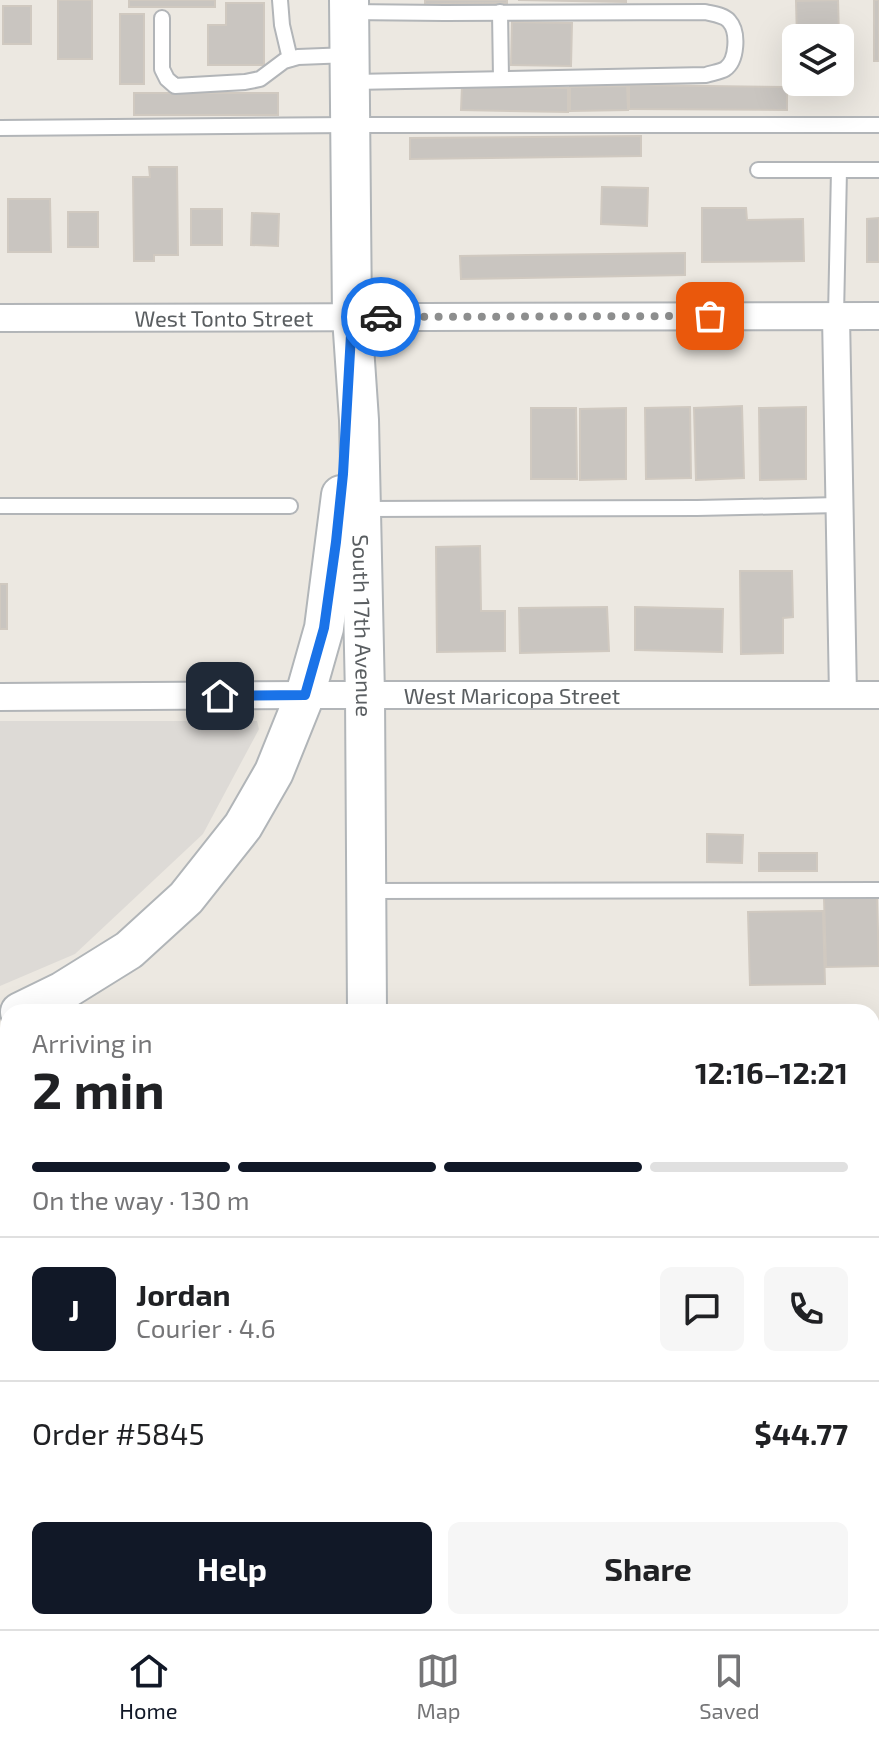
<!DOCTYPE html>
<meta charset="utf-8">
<style>
:root{--surface:#fff;--page:#f6f6f6;--text:#202124;--muted:#757577;--line:#e0e0e0;--accent:#111827}
body{margin:0;font-family:"Exo 2",sans-serif;background:var(--page);color:var(--text);height:100vh;display:flex;flex-direction:column;font-size:30px;white-space:nowrap}
*{box-sizing:border-box;margin:0}
p{font-size:26px;color:var(--muted)}
.icon{flex:none;width:44px;height:44px;fill:none;stroke:currentColor;stroke-width:2;stroke-linecap:round;stroke-linejoin:round}
.map{position:relative;flex:1;overflow:hidden}
.side{position:absolute;left:0px;top:1004px;width:880px;height:626px;display:flex;flex-direction:column;background:var(--surface);border-radius:24px 24px 0 0;box-shadow:0 8px 32px #0002}
.side>*{flex:none}
.fabs{position:absolute;left:782px;top:24px;display:grid;gap:16px}
.fabs a{display:grid;place-items:center;width:72px;height:72px;border-radius:12px;background:var(--surface);box-shadow:0 8px 32px #0002;font-size:40px}
.pin{position:absolute;display:grid;place-items:center;width:68px;height:68px;color:#fff;margin:-34px;border-radius:16px;box-shadow:0 4px 12px #0006}
.courier{position:absolute;display:grid;place-items:center;width:80px;height:80px;margin:-40px;border:6px solid #1a73e8;border-radius:50%;background:#fff;color:#222;box-shadow:0 2px 10px #0007}
.summary em{font-style:normal;font-weight:700}
.summary div{display:flex;flex-direction:column-reverse}
.summary{display:flex;align-items:center;justify-content:space-between;height:136px;padding:0 32px}
h1{font-size:52px;font-weight:700;line-height:60px}
.bar{display:grid;grid-template-columns:repeat(4,1fr);gap:12px 8px;align-content:center;height:96px;padding:0 32px}
.bar i{height:10px;border-radius:6px;background:var(--line)}
.bar .on{background:var(--accent)}
.bar p{grid-column:span 4}
.line{display:flex;align-items:center;gap:20px;padding:0 32px;border-top:2px solid var(--line)}
.line div{flex:1}
.round{display:grid;place-items:center;flex:none;width:84px;height:84px;border-radius:12px;background:var(--page)}
.button{display:flex;gap:16px;margin-top:auto;padding:16px 32px}
.button a{flex:1;height:92px;border-radius:12px;background:var(--accent);color:#fff;font-size:32px;font-weight:700;line-height:92px;text-align:center}
.button a+a{background:var(--page);color:var(--text)}
.tabs{display:flex;justify-content:space-around;align-items:center;height:112px;border-top:2px solid var(--line);background:var(--surface);font-size:22px;color:var(--muted)}
.tabs a{display:grid;justify-items:center;gap:4px}
.tabs .on{color:var(--accent)}
.map>svg:first-child{display:block}
.industrial{fill:#dddad6}
.building{fill:#c9c5c0;stroke:#d0c9c0;stroke-width:2}
.lines{fill:none;stroke-linecap:round;stroke-linejoin:round}
.lane-casing{stroke:#b2b5b8;stroke-width:18}
.street-casing{stroke:#b2b5b8;stroke-width:30}
.secondary-casing{stroke:#b1b5b8;stroke-width:42}
.lane{stroke:#fff;stroke-width:14}
.street{stroke:#fff;stroke-width:26}
.secondary{stroke:#fff;stroke-width:38}
.done{stroke:#8d8e8e;stroke-width:8;stroke-dasharray:0 14.4}
.route{stroke:#1a73e8;stroke-width:10}
.labels{text-anchor:middle;dominant-baseline:central;stroke-width:7;stroke-linejoin:round;paint-order:stroke}
.street-label{font-size:22px;fill:#5a5e61;stroke:#fff}
</style>
<div class="map">
<svg width="879" height="1629" viewBox="0 0 879 1629">
<rect width="100%" height="100%" fill="#ece8e1"/>
<path class="industrial" d="M0 721H257L259 729 203 834 75 954 0 986Z"/>
<g class="building">
<rect x="58" y="0" width="34" height="59"/>
<rect x="129" y="0" width="86" height="7"/>
<path d="M425 0H507V3L425 4Z"/>
<path d="M518 0H626V2Z"/>
<path d="M838 0 839 38H797L796 1Z"/>
<rect x="874" y="0" width="5" height="61"/>
<path d="M226 3H264V65H208V25H226Z"/>
<rect x="3" y="6" width="28" height="38"/>
<rect x="120" y="14" width="24" height="70"/>
<path d="M512 22 572 23 571 66 511 65Z"/>
<path d="M799 82H840V86L799 88Z"/>
<path d="M629 85 787 87V110L629 109Z"/>
<path d="M462 86 568 88V112L461 110Z"/>
<path d="M627 86 628 110 570 111V87Z"/>
<rect x="134" y="93" width="144" height="22"/>
<path d="M641 136V156L410 159V138Z"/>
<path d="M149 167H177L178 255H154V261H134L133 177H150Z"/>
<path d="M602 187 648 188 647 226 601 224Z"/>
<path d="M8 199H50L51 252H8Z"/>
<path d="M702 208H746L747 220 803 219 804 261 702 262Z"/>
<rect x="191" y="209" width="31" height="36"/>
<rect x="68" y="212" width="30" height="35"/>
<path d="M252 213 279 214 278 246 251 245Z"/>
<path d="M879 218V262H867V219Z"/>
<path d="M685 253V275L461 279 460 256Z"/>
<path d="M742 406 744 478 696 480 694 408Z"/>
<path d="M690 407 691 478 646 479 645 408Z"/>
<path d="M806 407V479L760 480 759 408Z"/>
<path d="M531 408H576L577 479H531Z"/>
<path d="M626 408V479L580 480V409Z"/>
<path d="M480 546 481 611H505V651L437 652 436 547Z"/>
<path d="M740 571H792L793 617 783 618V653L741 654Z"/>
<rect x="0" y="584" width="7" height="45"/>
<path d="M607 607 609 651 520 653 519 608Z"/>
<path d="M635 607 723 609 722 652 635 650Z"/>
<path d="M707 834 743 835 742 863 707 862Z"/>
<rect x="759" y="853" width="58" height="18"/>
<path d="M877 896 879 966 826 967 824 898Z"/>
<path d="M823 911 825 984 750 985 748 912Z"/>
<rect x="872" y="1308" width="7" height="117"/>
<rect x="0" y="1391" width="8" height="206"/>
</g>
<g class="lines">
<g class="lane-casing">
<g id="lane">
<path d="M280 0 282 25 290 59"/>
<path d="M349 12 444 13 705 12C713 14 724 15 729 21 739 32 737 61 725 69 720 72 711 73 706 75L353 82"/>
<path d="M500 12 501 79"/>
<path d="M162 18V69L167 79 175 86 245 82 260 79 284 61 298 57 349 55"/>
<path d="M0 128 350 125H879"/>
<path d="M758 170H879"/>
<path d="M836 316 839 170"/>
<path d="M0 506H290"/>
<path d="M364 509 697 508 839 505"/>
<path d="M366 891 879 890"/>
<path d="M872 1190H879"/>
<path d="M872 1268H879"/>
<path d="M0 1626H376"/>
</g>
</g>
<g class="street-casing">
<g id="street">
<path d="M836 316 843 695"/>
<path id="s1" d="M0 318 879 316"/>
<path id="s2" d="M0 697 305 695H879"/>
<path d="M376 1622 377 1629"/>
</g>
</g>
<g class="secondary-casing">
<g id="secondary">
<path id="s3" d="M349 0 352 317 359 420 365 695 367 1012"/>
<path d="M20 1012 63 991 129 950 186 898 243 826 274 772 305 695 324 628 341 495"/>
<path d="M872 1082H879"/>
<path d="M0 1083H8"/>
</g>
</g>
<use href="#lane" class="lane"/>
<use href="#street" class="street"/>
<use href="#secondary" class="secondary"/>
</g>
<g class="lines">
<path class="done" d="M381 317 710 316"/>
<path class="route" d="M220 696 305 695 324 628 336 542 343 474 352 317H381"/>
</g>
<g class="labels">
<g class="street-label">
<text stroke="none"><textPath href="#s1" startOffset="224">West Tonto Street</textPath></text>
<text stroke="none"><textPath href="#s3" startOffset="626">South 17th Avenue</textPath></text>
<text stroke="none"><textPath href="#s2" startOffset="512">West Maricopa Street</textPath></text>
</g>
</g>
</svg>
<div class="fabs">
<a><svg class="icon" aria-label="layers" viewBox="0 0 24 24"><path d="M12 4l9 5-9 5-9-5zM3 14l9 5 9-5"/></svg></a>
</div>
<div class="pin" style="left:710px;top:316px;background:#ea580c"><svg class="icon" aria-label="bag" viewBox="0 0 24 24"><path d="M5 8h14l-1 12H6zM9 8a3 3 0 0 1 6 0"/></svg></div>
<div class="pin" style="left:220px;top:696px;background:#1f2937"><svg class="icon" aria-label="home" viewBox="0 0 24 24"><path d="M3 11l9-7 9 7M6 9v11h12V9"/></svg></div>
<div class="courier" style="left:381px;top:317px"><svg class="icon" aria-label="car" viewBox="0 0 24 24"><path d="M5 17H2v-5l4-1 3-4h7l3 4 3 1v5h-3M9 17h6M6 11h13"/><circle cx="7" cy="17" r="2"/><circle cx="17" cy="17" r="2"/></svg></div>
<section class="side">
<div class="summary"><div><h1>2 min</h1><p>Arriving in</p></div><em>12:16–12:21</em></div>
<div class="bar"><i class="on"></i><i class="on"></i><i class="on"></i><i></i><p>On the way · 130 m</p></div>
<div class="line" style="height:144px"><b class="round" style="background:var(--accent);color:#fff">J</b><div><b>Jordan</b><p>Courier · 4.6</p></div><a class="round"><svg class="icon" aria-label="chat" viewBox="0 0 24 24"><path d="M4 5h16v11H9l-5 4z"/></svg></a><a class="round"><svg class="icon" aria-label="phone" viewBox="0 0 24 24"><path d="M5 4h4l2 5-3 2q2 4 5 5l2-3 5 2v4C11 20 4 13 5 4z"/></svg></a></div>
<div class="line" style="height:104px"><div>Order #5845</div><b>$44.77</b></div>
<div class="button"><a>Help</a><a>Share</a></div>
</section>
</div>
<nav class="tabs">
<a class="on"><svg class="icon" aria-label="home" viewBox="0 0 24 24"><path d="M3 11l9-7 9 7M6 9v11h12V9"/></svg>Home</a>
<a><svg class="icon" aria-label="map" viewBox="0 0 24 24"><path d="M3 6l6-2 6 2 6-2v14l-6 2-6-2-6 2zM9 4v14M15 6v14"/></svg>Map</a>
<a><svg class="icon" aria-label="saved" viewBox="0 0 24 24"><path d="M7 4h10v16l-5-4-5 4z"/></svg>Saved</a>
</nav>
